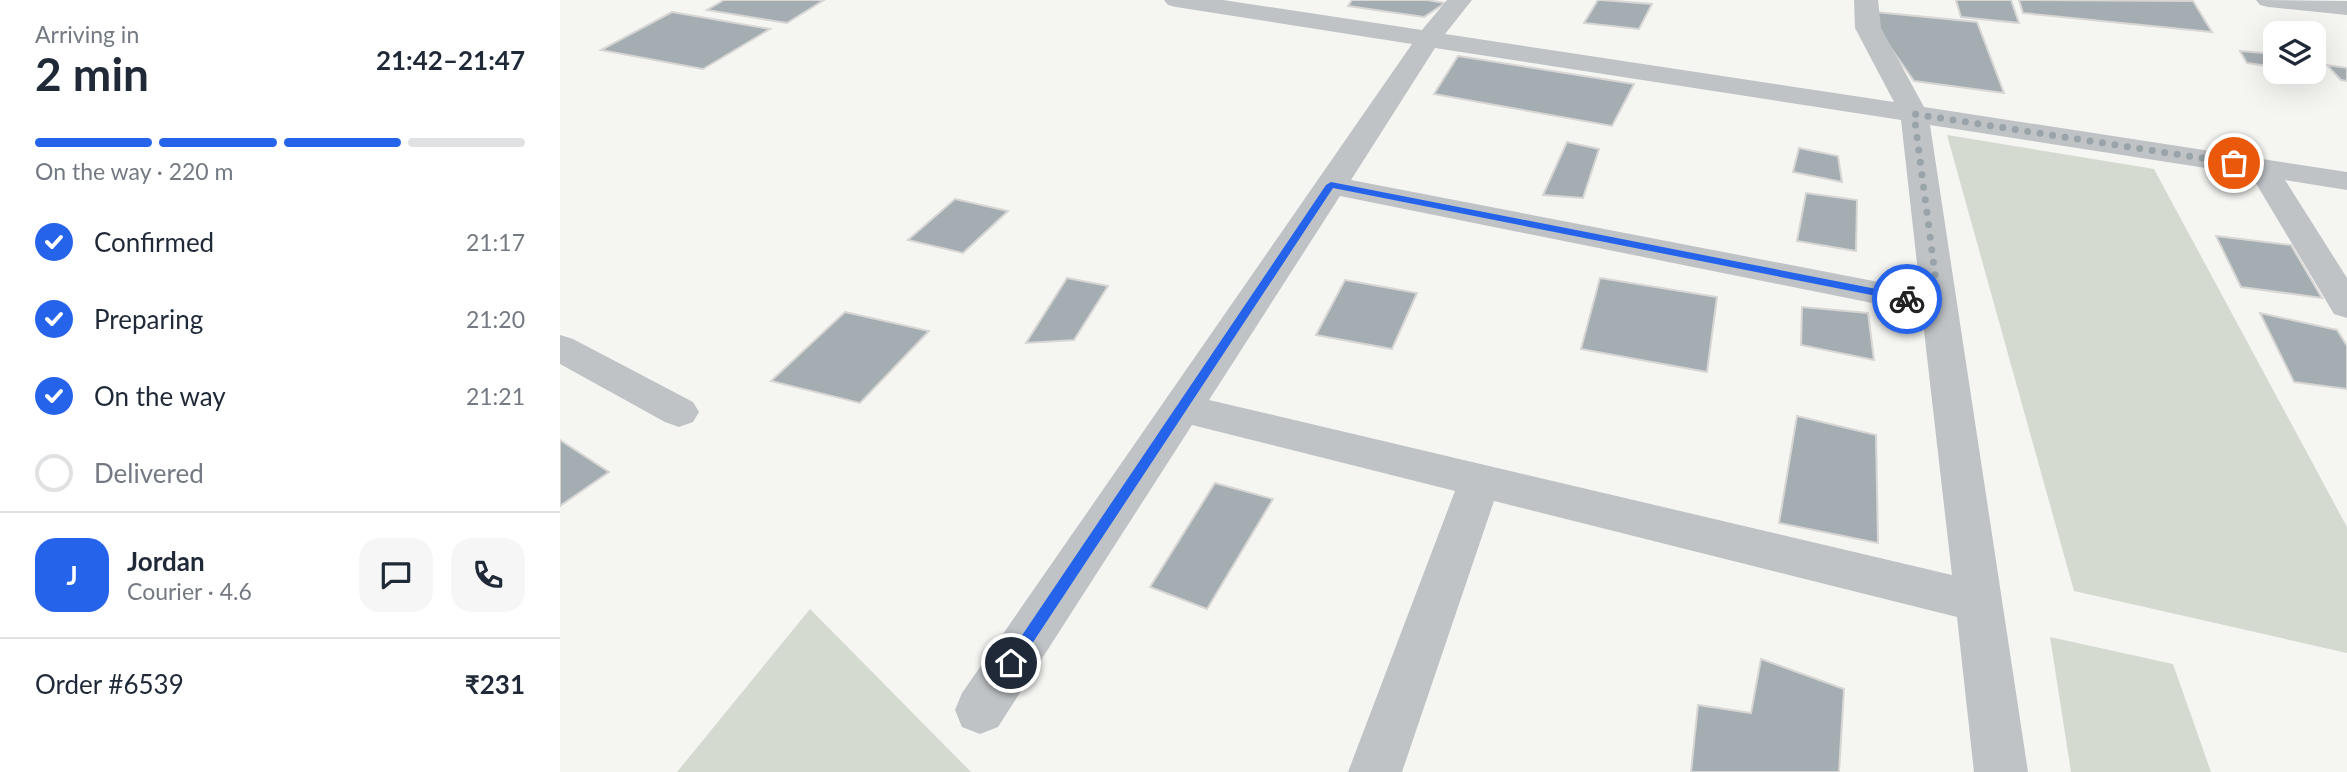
<!DOCTYPE html>
<meta charset="utf-8">
<style>
:root{--surface:#fff;--page:#f6f6f7;--text:#1f2937;--muted:#747a83;--line:#e0e1e3;--accent:#2563eb}
body{margin:0;font-family:Lato,sans-serif;background:var(--page);color:var(--text);height:100vh;display:flex;flex-direction:column;font-size:26px;white-space:nowrap}
*{box-sizing:border-box;margin:0}
p{font-size:23px;color:var(--muted)}
.icon{flex:none;width:38px;height:38px;fill:none;stroke:currentColor;stroke-width:2;stroke-linecap:round;stroke-linejoin:round}
.map{position:relative;flex:1;overflow:hidden}
.panel{display:flex;flex-direction:column;background:var(--surface);width:560px}
.panel>*{flex:none}
.fabs{position:absolute;left:1703px;top:21px;display:grid;gap:14px}
.fabs a{display:grid;place-items:center;width:63px;height:63px;border-radius:14px;background:var(--surface);box-shadow:0 7px 28px #0002;font-size:35px}
.pin{position:absolute;display:grid;place-items:center;width:60px;height:60px;color:#fff;margin:-30px;border:4px solid #fff;border-radius:50%;box-shadow:0 2px 7px #0007}
.courier{position:absolute;display:grid;place-items:center;width:70px;height:70px;margin:-35px;border:5px solid #2563eb;border-radius:50%;background:#fff;color:#222;box-shadow:0 2px 9px #0007}
.overview em{font-style:normal;font-weight:700}
.overview div{display:flex;flex-direction:column-reverse}
.overview{display:flex;align-items:center;justify-content:space-between;height:119px;padding:0 35px}
h1{font-size:46px;font-weight:700;line-height:52px}
.bar{display:grid;grid-template-columns:repeat(4,1fr);gap:10px 7px;align-content:center;height:84px;padding:0 35px}
.bar i{height:9px;border-radius:5px;background:var(--line)}
.bar .selected{background:var(--accent)}
.bar p{grid-column:span 4}
.line{display:flex;align-items:center;gap:18px;padding:0 35px;border-top:2px solid var(--line)}
.line div{flex:1}
.round{display:grid;place-items:center;flex:none;width:74px;height:74px;border-radius:21px;background:var(--page)}
ol{padding:0 35px;list-style:none}
li{display:flex;align-items:center;gap:21px;height:77px}
li p{margin-inline-start:auto}
li .icon{padding:7px;border-radius:50%;background:var(--accent);color:#fff;stroke-width:4}
li:last-child{color:var(--muted)}
li i{width:38px;height:38px;border:4px solid var(--line);border-radius:50%}
main{display:flex;flex:1;min-height:0}
.map>svg:first-child{display:block}
.green{fill:#d5dad1}
.building{fill:#a4adb1;stroke:#d7d6d5;stroke-width:2}
.lines{fill:none;stroke-linecap:round;stroke-linejoin:round}
.minor{fill:#bfc3c6;fill-rule:evenodd}
.route{fill:#2563eb}
.done{stroke:#98a4a9;stroke-width:7;stroke-dasharray:0 12.6}
</style>
<main>
<section class="panel">
<div class="overview"><div><h1>2 min</h1><p>Arriving in</p></div><em>21:42–21:47</em></div>
<div class="bar"><i class="selected"></i><i class="selected"></i><i class="selected"></i><i></i><p>On the way · 220 m</p></div>
<ol>
<li><svg class="icon" aria-label="check" viewBox="0 0 24 24"><path d="M5 12l5 5 9-10"/></svg>Confirmed<p>21:17</p></li>
<li><svg class="icon" aria-label="check" viewBox="0 0 24 24"><path d="M5 12l5 5 9-10"/></svg>Preparing<p>21:20</p></li>
<li><svg class="icon" aria-label="check" viewBox="0 0 24 24"><path d="M5 12l5 5 9-10"/></svg>On the way<p>21:21</p></li>
<li><i></i>Delivered</li>
</ol>
<div class="line" style="height:126px"><b class="round" style="background:var(--accent);color:#fff">J</b><div><b>Jordan</b><p>Courier · 4.6</p></div><a class="round"><svg class="icon" aria-label="chat" viewBox="0 0 24 24"><path d="M4 5h16v11H9l-5 4z"/></svg></a><a class="round"><svg class="icon" aria-label="phone" viewBox="0 0 24 24"><path d="M5 4h4l2 5-3 2q2 4 5 5l2-3 5 2v4C11 20 4 13 5 4z"/></svg></a></div>
<div class="line" style="height:91px"><div>Order #6539</div><b>₹231</b></div>
</section>
<div class="map">
<svg width="1787" height="772" viewBox="0 0 1787 772">
<rect width="100%" height="100%" fill="#f5f5f2"/>
<g class="green">
<path d="M1387 135 1594 169 1787 527V653L1514 591Z"/>
<path d="M250 609 411 772H117Z"/>
<path d="M1490 637 1613 664 1651 772H1511Z"/>
</g>
<g class="building">
<path d="M164 0H264L227 23 147 10Z"/>
<path d="M792 0H867L885 3 864 17 788 6Z"/>
<path d="M1038 0H1041L1092 4 1079 29 1024 23Z"/>
<path d="M1396 0H1451L1459 23 1401 17Z"/>
<path d="M1459 0 1633 1 1652 32 1463 13Z"/>
<path d="M1305 11 1417 22 1444 93 1354 81Z"/>
<path d="M112 12 210 29 143 69 41 50Z"/>
<path d="M1680 51 1715 54V67L1687 63Z"/>
<path d="M898 56 1074 84 1052 126 874 94Z"/>
<path d="M1767 65 1787 68V81L1781 80Z"/>
<path d="M1007 142 1039 149 1023 198 983 195Z"/>
<path d="M1239 148 1278 156 1282 182 1233 172Z"/>
<path d="M1246 193 1297 200 1296 251 1237 241Z"/>
<path d="M395 199 448 211 403 253 348 240Z"/>
<path d="M1656 236 1731 245 1762 298 1681 287Z"/>
<path d="M507 278 548 286 514 340 466 343Z"/>
<path d="M1040 278 1157 297 1147 372 1021 349Z"/>
<path d="M785 280 857 293 832 349 756 335Z"/>
<path d="M1242 307 1308 313 1314 360 1241 345Z"/>
<path d="M285 312 369 331 300 403 211 381Z"/>
<path d="M1700 313 1777 330 1787 346V389L1734 382Z"/>
<path d="M1237 416 1316 435 1318 543 1219 523Z"/>
<path d="M0 440 49 472 0 506Z"/>
<path d="M655 483 713 499 647 609 590 587Z"/>
<path d="M1201 659 1284 689 1279 772H1131L1138 705 1191 713Z"/>
</g>
<g class="lines">
<g class="minor">
<path d="M604 0H663L862 30 887 0H912L885 34 1334 102 1295 28 1294 0H1318L1321 28 1364 107 1787 172V190L1725 180 1787 278V318L1774 314 1691 175 1370 125 1468 772H1414L1397 617 934 501 842 772H788L895 491 632 425 438 727 420 734 402 727 395 710 402 693 852 44 616 7 608 5ZM875 48 1341 120 1360 290 791 180ZM780 196 1362 313 1392 575 649 400Z"/>
<path d="M1696 0 1787 1V15L1708 7 1700 5Z"/>
<path d="M0 335 13 339 133 402 139 412 133 422 119 427 105 422 0 364Z"/>
</g>
</g>
<path class="route" d="M771 182 1347 295 1352 299 1347 302 773 188 456 668H446L444 663 446 659 766 185Z"/>
<g class="lines">
<path class="done" d="M1347 299 1379 305 1354 114 1674 163"/>
</g>
</svg>
<div class="fabs">
<a><svg class="icon" aria-label="layers" viewBox="0 0 24 24"><path d="M12 4l9 5-9 5-9-5zM3 14l9 5 9-5"/></svg></a>
</div>
<div class="pin" style="left:1674px;top:163px;background:#ea580c"><svg class="icon" aria-label="bag" viewBox="0 0 24 24"><path d="M5 8h14l-1 12H6zM9 8a3 3 0 0 1 6 0"/></svg></div>
<div class="pin" style="left:451px;top:663px;background:#1f2937"><svg class="icon" aria-label="home" viewBox="0 0 24 24"><path d="M3 11l9-7 9 7M6 9v11h12V9"/></svg></div>
<div class="courier" style="left:1347px;top:299px"><svg class="icon" aria-label="bike" viewBox="0 0 24 24"><circle cx="6" cy="16" r="4"/><circle cx="18" cy="16" r="4"/><path d="M6 16l4-8h5l3 8M10 8l3 8H6M13 5h3"/></svg></div>
</div>
</main>
